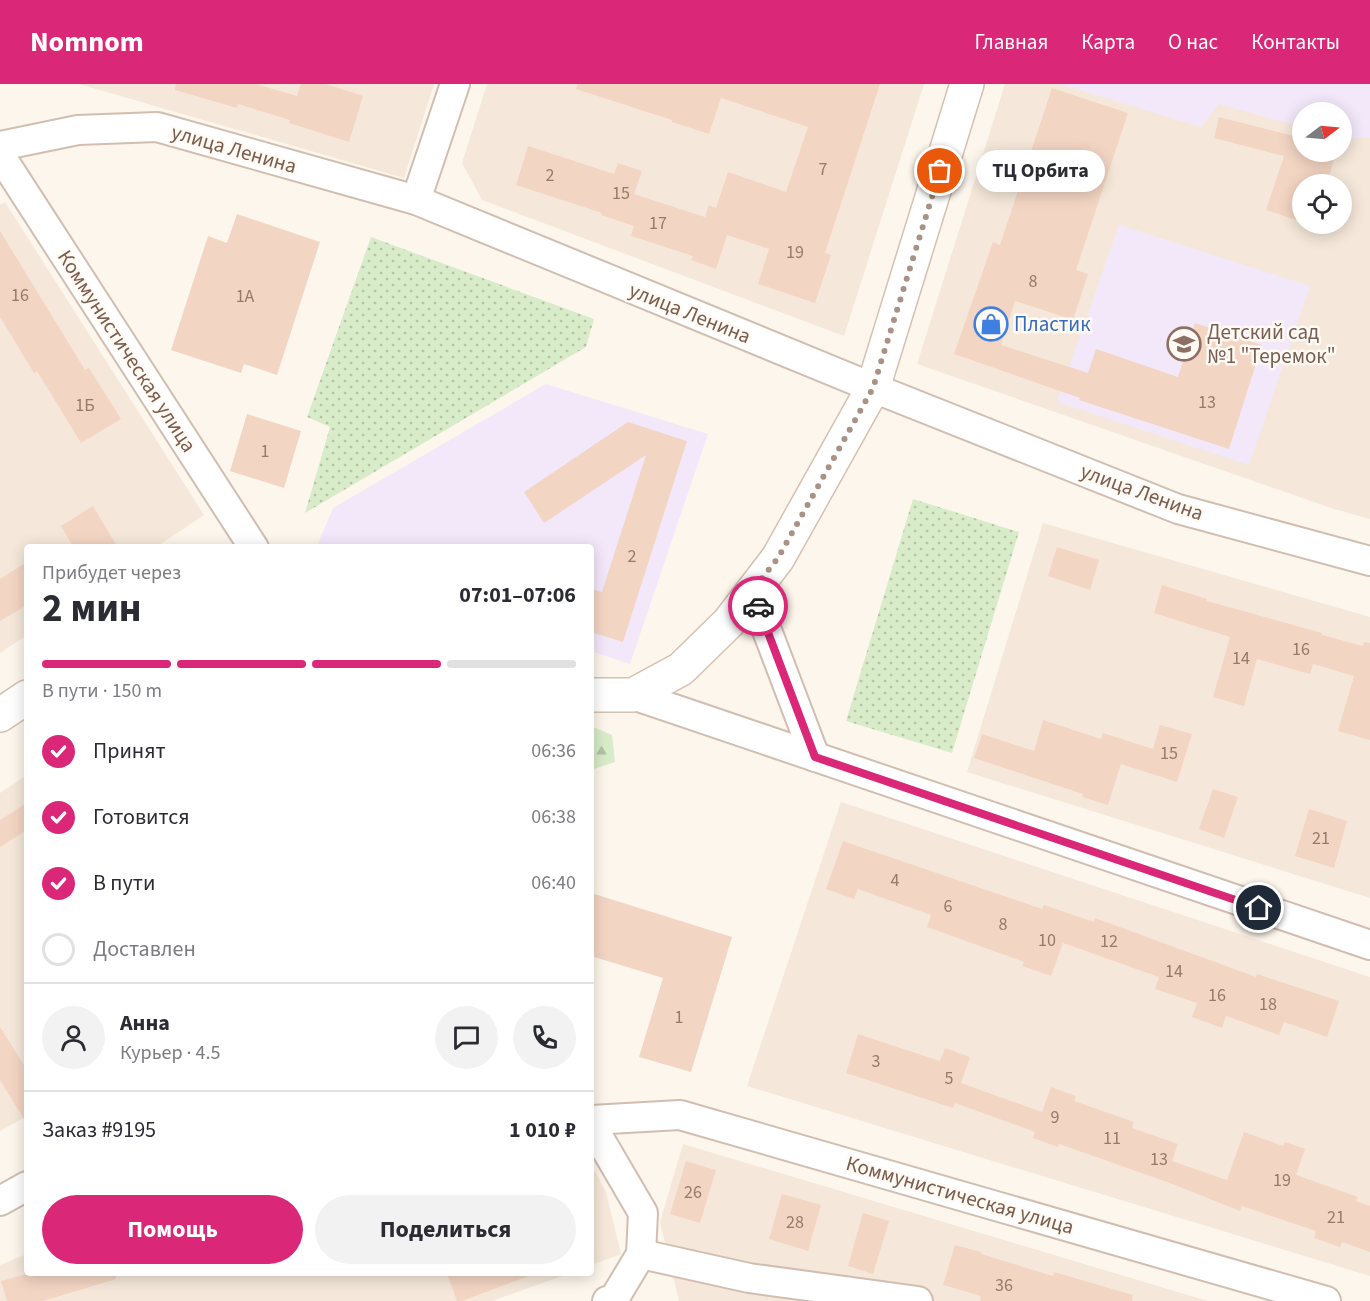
<!DOCTYPE html>
<html lang="ru">
<meta charset="utf-8">
<style>
:root{--surface:#fff;--page:#f2f2f3;--text:#2b2b33;--muted:#7c7c81;--line:#e1e1e2;--accent:#db2777}
body{margin:0;font-family:"Source Sans 3",sans-serif;background:var(--page);color:var(--text);height:100vh;display:flex;flex-direction:column;font-size:22px;white-space:nowrap}
*{box-sizing:border-box;margin:0}
p{font-size:20px;color:var(--muted)}
.icon{flex:none;width:33px;height:33px;fill:none;stroke:currentColor;stroke-width:2;stroke-linecap:round;stroke-linejoin:round}
.map{position:relative;flex:1;overflow:hidden}
.details{position:absolute;left:24px;top:460px;width:570px;height:732px;display:flex;flex-direction:column;background:var(--surface);border-radius:6px;box-shadow:0 3px 15px #0003}
.details>*{flex:none}
.needle{width:39px;rotate:74deg}
.tools{position:absolute;left:1292px;top:18px;display:grid;gap:12px}
.tools a{display:grid;place-items:center;width:60px;height:60px;border-radius:50%;background:var(--surface);box-shadow:0 3px 15px #0003;font-size:30px}
.pin{position:absolute;display:grid;place-items:center;width:51px;height:51px;color:#fff;margin:-26px;border:3px solid #fff;border-radius:50%;box-shadow:0 2px 6px #0007}
.courier{position:absolute;display:grid;place-items:center;width:60px;height:60px;margin:-30px;border:4px solid #db2777;border-radius:50%;background:#fff;color:#222;box-shadow:0 2px 8px #0007}
.bubble{position:absolute;height:42px;border-radius:21px;background:var(--surface);box-shadow:0 3px 15px #0003;font-size:20px;font-weight:700;line-height:42px;text-align:center}
.overview em{font-style:normal;font-weight:700}
.overview div{display:flex;flex-direction:column-reverse}
.overview{display:flex;align-items:center;justify-content:space-between;height:102px;padding:0 18px}
h1{font-size:39px;font-weight:700;line-height:45px}
.bar{display:grid;grid-template-columns:repeat(4,1fr);gap:9px 6px;align-content:center;height:72px;padding:0 18px}
.bar i{height:8px;border-radius:4px;background:var(--line)}
.bar .selected{background:var(--accent)}
.bar p{grid-column:span 4}
.line{display:flex;align-items:center;gap:15px;padding:0 18px;border-top:2px solid var(--line)}
.line div{flex:1}
.round{display:grid;place-items:center;flex:none;width:63px;height:63px;border-radius:32px;background:var(--page)}
ol{padding:0 18px;list-style:none}
li{display:flex;align-items:center;gap:18px;height:66px}
li p{margin-inline-start:auto}
li .icon{padding:6px;border-radius:50%;background:var(--accent);color:#fff;stroke-width:4}
li:last-child{color:var(--muted)}
li i{width:33px;height:33px;border:3px solid var(--line);border-radius:50%}
.button{display:flex;gap:12px;margin-top:auto;padding:12px 18px}
.button a{flex:1;height:69px;border-radius:36px;background:var(--accent);color:#fff;font-size:24px;font-weight:700;line-height:69px;text-align:center}
.button a+a{background:var(--page);color:var(--text)}
header{display:flex;align-items:center;gap:36px;box-sizing:border-box;height:84px;padding:0 30px;background:var(--accent);color:#fff}
header strong{font-size:28px}
nav{display:flex;gap:33px;margin-inline-start:auto;font-size:21px}
.map>svg:first-child{display:block}
.residential{fill:#f5e8da;fill-rule:evenodd}
.education{fill:#f3e8fa}
.forest{fill:url(#forest-firs)}
.park{fill:url(#park-dots)}
.building{fill:#f3d5c3}
.lines{fill:none;stroke-linecap:round;stroke-linejoin:round}
.minor-casing{stroke:#d1beb0;stroke-width:32}
.secondary-casing{stroke:#d6c0b0;stroke-width:36}
.minor{stroke:#fff;stroke-width:28}
.secondary{stroke:#fff;stroke-width:33}
.done{stroke:#a89285;stroke-width:6;stroke-dasharray:0 10.8}
.route{stroke:#db2777;stroke-width:8}
.labels{text-anchor:middle;dominant-baseline:central;stroke-width:5;stroke-linejoin:round;paint-order:stroke}
.number-label{font-size:18px;fill:#987a6a}
.street-label{font-size:21px;fill:#7a5c4d;stroke:#fffaf3}
.shop-label{font-size:21px;fill:#366cbe;stroke:#fffaf3;text-anchor:start}
.education-label{font-size:21px;fill:#785e54;stroke:#fffaf3;text-anchor:start}
</style>
<header>
<strong>Nomnom</strong>
<nav><a>Главная</a><a>Карта</a><a>О нас</a><a>Контакты</a></nav>
</header>
<div class="map">
<svg width="1370" height="1217" viewBox="0 0 1370 1217">
<defs>
<pattern id="forest-firs" width="22" height="20" patternUnits="userSpaceOnUse" patternTransform="scale(1.5)"><rect width="22" height="20" fill="#d8ecc9"/><path d="M5 1l3.5 6h-7zM16 11l3.5 6h-7z" fill="#b4c2a5"/></pattern>
<pattern id="park-dots" width="8" height="8" patternUnits="userSpaceOnUse" patternTransform="scale(1.5)"><rect width="8" height="8" fill="#d8ecc9"/><path d="M2 2h.1M6 6h.1" fill="none" stroke="#b4c2a5" stroke-width="1.8" stroke-linecap="round"/></pattern>
</defs>
<rect width="100%" height="100%" fill="#fdf6ec"/>
<g class="residential">
<path d="M79 0H434L404 94Z"/>
<path d="M487 0H924L844 252 482 116 462 79Z"/>
<path d="M1005 0H1370V435L1334 425 917 280ZM1302 28H1341V68H1302ZM1302 100H1341V140H1302Z"/>
<path d="M5 118 204 431 156 463 27 464V551L0 569V121Z"/>
<path d="M1043 439 1370 533V814L967 688Z"/>
<path d="M27 691V1032L0 1047V709Z"/>
<path d="M841 718 1370 893V1192L747 1002Z"/>
<path d="M683 1060 1208 1217H679L660 1138Z"/>
<path d="M591 1080 606 1108 621 1170 591 1181Z"/>
<path d="M27 1170V1190H568L492 1217H0V1181Z"/>
</g>
<g class="education">
<path d="M1060 0H1370V54H1341V28H1302V43L1219 20 1201 43Z"/>
<path d="M1119 141 1310 202 1249 381 1057 318Z"/>
<path d="M546 300 708 350 630 580 591 567V464H316L333 424Z"/>
</g>
<path class="forest" d="M591 642 612 651 615 678 591 686Z"/>
<g class="park">
<path d="M371 153 594 235 586 263 305 429 330 343 307 333Z"/>
<path d="M913 415 1019 448 952 669 846 637Z"/>
</g>
<g class="building">
<path d="M176 0H256L297 12 301 0H326L363 12 349 58 289 39 290 36 238 20 237 24 175 6Z"/>
<path d="M577 0H880L825 169 831 171 815 219 758 200 769 165 727 151 716 185 691 176 693 172 631 152 634 142 601 131 602 129 516 101 528 62 614 90 618 79 642 87 634 110 705 133 709 121 716 124 728 88 786 108 808 43 721 14 709 50 672 38V36L576 5Z"/>
<path d="M1052 4 1128 29 1076 186 1088 190 1073 236 1015 217 1001 261 1088 289 1096 265 1178 293 1195 239 1262 261 1229 365 1079 316 1080 314 954 270 993 158 1000 161Z"/>
<path d="M1219 33 1302 54V68H1336L1327 100H1302V117L1296 136 1266 126 1284 72 1214 54Z"/>
<path d="M237 130 320 158 277 291 244 280 241 289 171 266 208 152 227 159Z"/>
<path d="M0 147 85 286 89 284 121 335 81 359 37 287 34 289 0 233Z"/>
<path d="M247 330 301 347 284 404 230 387Z"/>
<path d="M628 338 687 357 623 558 591 548V505L602 508 646 371 544 439 524 408Z"/>
<path d="M93 422 118 464H74L61 442Z"/>
<path d="M1057 463 1099 476 1090 506 1048 492Z"/>
<path d="M27 478V521L0 537V495Z"/>
<path d="M1162 501 1207 515V517L1322 549V551L1363 562 1364 558 1370 559V656L1338 647 1354 592 1313 580 1310 590 1257 575 1244 622 1213 613 1230 553 1154 529Z"/>
<path d="M1043 636 1101 655 1103 649 1153 665 1160 641 1192 650 1177 698 1121 680 1108 721 1082 713 1083 710 974 674 982 650 1034 667Z"/>
<path d="M1213 705 1238 713 1224 754 1199 745Z"/>
<path d="M27 719V746L0 763V736Z"/>
<path d="M1309 725 1347 737 1334 784 1295 772Z"/>
<path d="M843 757 1042 825 1044 821 1094 838 1095 834 1256 893 1257 890 1339 917 1327 953 1284 938 1279 951 1226 932 1222 944 1192 933 1197 919 1155 905 1159 893 1063 859 1051 892 1022 882 1024 878 927 843 931 831 858 805 854 815 826 805Z"/>
<path d="M591 809 732 853 691 988 639 973 663 894 591 872Z"/>
<path d="M0 943 27 986V1040L0 996Z"/>
<path d="M858 950 940 977 945 964 970 973 961 999 1042 1028 1051 1003 1076 1012 1074 1017 1134 1038 1132 1044 1178 1060 1172 1077 1227 1096 1244 1048 1283 1062 1285 1058 1305 1065 1296 1091 1358 1113 1356 1117 1370 1122V1168L1342 1158 1340 1163 1314 1154 1316 1147 1242 1122 1240 1127 1170 1099 1059 1060 1058 1063 1033 1054 1035 1048 955 1019 953 1024 846 989Z"/>
<path d="M686 1077 716 1086 700 1139 670 1130Z"/>
<path d="M782 1110 821 1121 808 1167 769 1155Z"/>
<path d="M863 1129 889 1137 873 1190 848 1182Z"/>
<path d="M955 1161 981 1168V1170L1053 1192 1054 1188 1133 1211 1132 1217H980L981 1212 943 1201Z"/>
<path d="M27 1190H116V1195L43 1217H7L1 1197Z"/>
<path d="M447 1190H525L526 1193 462 1217H457Z"/>
</g>
<g class="lines">
<g class="minor-casing">
<g id="minor">
<path d="M0 62 78 46 157 43 416 116 886 309 1178 425 1370 477"/>
<path d="M0 71 254 464"/>
<path d="M416 116 455 0"/>
<path d="M752 507 815 673"/>
<path d="M633 611 1370 861"/>
<path d="M591 1036 680 1031 1326 1217"/>
<path d="M591 1040 643 1129 641 1170 614 1215 607 1217"/>
<path d="M0 1117 27 1102"/>
<path d="M641 1170 749 1194 918 1217"/>
</g>
</g>
<g class="secondary-casing">
<g id="secondary">
<path d="M591 611H633L681 585 729 538 778 474 873 304 967 0"/>
<path d="M0 631 27 613"/>
</g>
</g>
<use href="#minor" class="minor"/>
<use href="#secondary" class="secondary"/>
</g>
<g class="lines">
<path class="done" d="M758 522 752 507 778 474 873 304 940 87"/>
<path class="route" d="M758 522 815 673 1259 824"/>
</g>
<defs>
<g id="shop-ring" transform="scale(1.725)"><circle r="9.5" fill="#fffaf3" stroke="#3f7fe0" stroke-width="1.5"/><path d="M-5-2.5h2.3a2.7 3.5 0 0 1 5.4 0H5L5.5 6h-11ZM-1.5-2.5h3a1.5 2.3 0 0 0-3 0Z" fill="#3f7fe0"/></g>
<g id="school-ring" transform="scale(1.725)"><circle r="9.5" fill="#fffaf3" stroke="#8d6e63" stroke-width="1.5"/><path d="M0-5L7-2L0 1L-7-2ZM-4 1L0 2.5L4 1V4Q0 6-4 4Z" fill="#8d6e63"/></g>
</defs>
<g fill-rule="evenodd">
<use href="#shop-ring" x="991" y="240"/>
<use href="#school-ring" x="1184" y="260"/>
</g>
<g class="labels">
<g class="number-label">
<text x="823" y="85">7</text>
<text x="550" y="91">2</text>
<text x="621" y="109">15</text>
<text x="658" y="139">17</text>
<text x="795" y="168">19</text>
<text x="1033" y="197">8</text>
<text x="20" y="211">16</text>
<text x="245" y="212">1А</text>
<text x="1207" y="318">13</text>
<text x="85" y="321">1Б</text>
<text x="265" y="367">1</text>
<text x="632" y="472">2</text>
<text x="1301" y="565">16</text>
<text x="1241" y="574">14</text>
<text x="1169" y="669">15</text>
<text x="1321" y="754">21</text>
<text x="895" y="796">4</text>
<text x="948" y="822">6</text>
<text x="1003" y="840">8</text>
<text x="1047" y="856">10</text>
<text x="1109" y="857">12</text>
<text x="1174" y="887">14</text>
<text x="1217" y="911">16</text>
<text x="1268" y="920">18</text>
<text x="679" y="933">1</text>
<text x="876" y="977">3</text>
<text x="949" y="994">5</text>
<text x="1055" y="1033">9</text>
<text x="1112" y="1054">11</text>
<text x="1159" y="1075">13</text>
<text x="1282" y="1096">19</text>
<text x="693" y="1108">26</text>
<text x="1336" y="1133">21</text>
<text x="795" y="1138">28</text>
<text x="1004" y="1201">36</text>
</g>
<g class="street-label">
<text transform="translate(234 65) rotate(16)">улица Ленина</text>
<text transform="translate(690 229) rotate(22)">улица Ленина</text>
<text transform="translate(127 267) rotate(57)">Коммунистическая улица</text>
<text transform="translate(1142 408) rotate(20)">улица Ленина</text>
<text transform="translate(960 1111) rotate(16)">Коммунистическая улица</text>
</g>
<g class="shop-label">
<text x="1014" y="240">Пластик</text>
</g>
<g class="education-label">
<text x="1207" y="248">Детский сад<tspan x="1207" dy="24">№1 "Теремок"</tspan></text>
</g>
</g>
</svg>
<div class="tools">
<a><svg class="needle" viewBox="-14 -14 28 28"><path d="M0-13l5 13h-10z" fill="#e53935"/><path d="M0 13l5-13h-10z" fill="#7c7c81"/></svg></a>
<a><svg class="icon" aria-label="locate" viewBox="0 0 24 24"><circle cx="12" cy="12" r="6"/><path d="M12 2v4M12 18v4M2 12h4M18 12h4"/></svg></a>
</div>
<div class="pin" style="left:940px;top:87px;background:#ea580c"><svg class="icon" aria-label="bag" viewBox="0 0 24 24"><path d="M5 8h14l-1 12H6zM9 8a3 3 0 0 1 6 0"/></svg></div>
<div class="pin" style="left:1259px;top:824px;background:#1f2937"><svg class="icon" aria-label="home" viewBox="0 0 24 24"><path d="M3 11l9-7 9 7M6 9v11h12V9"/></svg></div>
<div class="courier" style="left:758px;top:522px"><svg class="icon" aria-label="car" viewBox="0 0 24 24"><path d="M5 17H2v-5l4-1 3-4h7l3 4 3 1v5h-3M9 17h6M6 11h13"/><circle cx="7" cy="17" r="2"/><circle cx="17" cy="17" r="2"/></svg></div>
<div class="bubble" style="left:976px;top:66px;width:129px">ТЦ Орбита</div>
<section class="details">
<div class="overview"><div><h1>2 мин</h1><p>Прибудет через</p></div><em>07:01–07:06</em></div>
<div class="bar"><i class="selected"></i><i class="selected"></i><i class="selected"></i><i></i><p>В пути · 150 m</p></div>
<ol>
<li><svg class="icon" aria-label="check" viewBox="0 0 24 24"><path d="M5 12l5 5 9-10"/></svg>Принят<p>06:36</p></li>
<li><svg class="icon" aria-label="check" viewBox="0 0 24 24"><path d="M5 12l5 5 9-10"/></svg>Готовится<p>06:38</p></li>
<li><svg class="icon" aria-label="check" viewBox="0 0 24 24"><path d="M5 12l5 5 9-10"/></svg>В пути<p>06:40</p></li>
<li><i></i>Доставлен</li>
</ol>
<div class="line" style="height:108px"><a class="round"><svg class="icon" aria-label="person" viewBox="0 0 24 24"><circle cx="12" cy="8" r="4"/><path d="M4 21q1-7 8-7t8 7"/></svg></a><div><b>Анна</b><p>Курьер · 4.5</p></div><a class="round"><svg class="icon" aria-label="chat" viewBox="0 0 24 24"><path d="M4 5h16v11H9l-5 4z"/></svg></a><a class="round"><svg class="icon" aria-label="phone" viewBox="0 0 24 24"><path d="M5 4h4l2 5-3 2q2 4 5 5l2-3 5 2v4C11 20 4 13 5 4z"/></svg></a></div>
<div class="line" style="height:78px"><div>Заказ #9195</div><b>1 010 ₽</b></div>
<div class="button"><a>Помощь</a><a>Поделиться</a></div>
</section>
</div>
